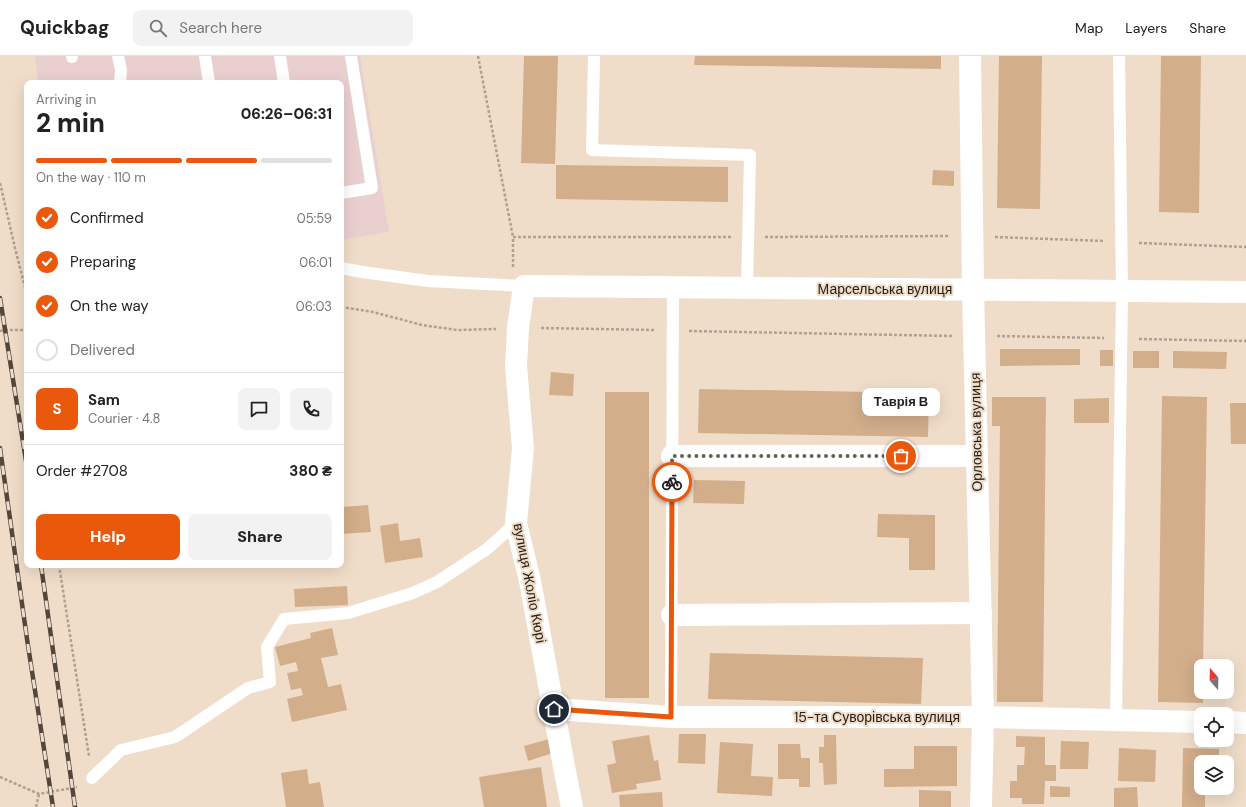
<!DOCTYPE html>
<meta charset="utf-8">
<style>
:root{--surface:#fff;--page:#f2f2f2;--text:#222;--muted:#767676;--line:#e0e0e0;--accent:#ea580c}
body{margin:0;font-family:"DM Sans",sans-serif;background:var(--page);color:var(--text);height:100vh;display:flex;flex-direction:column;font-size:15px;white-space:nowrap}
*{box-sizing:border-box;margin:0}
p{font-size:13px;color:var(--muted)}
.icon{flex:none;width:22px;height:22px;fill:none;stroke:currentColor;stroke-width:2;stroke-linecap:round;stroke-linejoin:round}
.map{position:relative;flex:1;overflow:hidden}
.side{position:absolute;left:24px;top:24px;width:320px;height:488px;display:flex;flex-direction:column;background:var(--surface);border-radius:8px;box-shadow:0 4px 16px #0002}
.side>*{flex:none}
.needle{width:26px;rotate:340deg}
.tools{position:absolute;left:1194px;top:603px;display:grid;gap:8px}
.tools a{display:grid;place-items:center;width:40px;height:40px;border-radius:8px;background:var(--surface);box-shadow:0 4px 16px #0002;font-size:20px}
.pin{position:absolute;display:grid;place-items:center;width:34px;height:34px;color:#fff;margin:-17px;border:2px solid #fff;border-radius:50%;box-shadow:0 1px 4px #0007}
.courier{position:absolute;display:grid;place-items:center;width:40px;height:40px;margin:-20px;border:3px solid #ea580c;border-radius:50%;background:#fff;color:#222;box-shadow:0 1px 5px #0007}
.bubble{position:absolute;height:28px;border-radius:8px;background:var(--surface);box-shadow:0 4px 16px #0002;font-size:13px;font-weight:800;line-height:28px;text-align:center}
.head em{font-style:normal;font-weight:800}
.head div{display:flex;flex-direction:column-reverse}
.head{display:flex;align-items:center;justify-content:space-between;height:68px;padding:0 12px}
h1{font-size:26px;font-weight:800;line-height:30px}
.bar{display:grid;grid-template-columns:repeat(4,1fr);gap:6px 4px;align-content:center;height:48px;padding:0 12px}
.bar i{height:5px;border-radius:3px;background:var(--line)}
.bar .current{background:var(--accent)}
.bar p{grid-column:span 4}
.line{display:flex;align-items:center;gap:10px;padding:0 12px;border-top:1px solid var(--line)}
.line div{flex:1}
.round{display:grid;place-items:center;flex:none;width:42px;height:42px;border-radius:8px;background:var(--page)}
ol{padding:0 12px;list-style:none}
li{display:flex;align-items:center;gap:12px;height:44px}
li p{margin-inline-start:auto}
li .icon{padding:4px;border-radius:50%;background:var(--accent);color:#fff;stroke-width:4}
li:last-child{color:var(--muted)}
li i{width:22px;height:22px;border:2px solid var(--line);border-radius:50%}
.cta{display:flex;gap:8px;margin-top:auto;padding:8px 12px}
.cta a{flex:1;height:46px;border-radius:8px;background:var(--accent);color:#fff;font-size:16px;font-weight:800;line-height:46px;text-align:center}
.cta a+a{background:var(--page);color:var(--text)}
header{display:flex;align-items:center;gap:24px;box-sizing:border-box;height:56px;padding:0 20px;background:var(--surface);border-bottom:1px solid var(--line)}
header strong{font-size:19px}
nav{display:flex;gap:22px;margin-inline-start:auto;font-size:14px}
.search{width:280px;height:36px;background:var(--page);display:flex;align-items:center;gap:10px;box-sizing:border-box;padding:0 14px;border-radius:8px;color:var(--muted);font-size:15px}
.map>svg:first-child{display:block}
.industrial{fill:#eacfcf}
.building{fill:#d2ae8a}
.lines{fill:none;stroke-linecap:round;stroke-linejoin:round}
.path{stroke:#afa090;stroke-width:2.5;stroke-dasharray:3 2;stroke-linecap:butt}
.service{stroke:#fff;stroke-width:12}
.minor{stroke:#fff;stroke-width:22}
.rail-casing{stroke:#51473d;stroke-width:4.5}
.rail{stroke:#f0ddc9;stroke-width:3;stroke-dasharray:9;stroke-linecap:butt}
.done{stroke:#6b6054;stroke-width:4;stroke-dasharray:0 7.2}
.route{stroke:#ea580c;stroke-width:5}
.labels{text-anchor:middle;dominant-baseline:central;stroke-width:4;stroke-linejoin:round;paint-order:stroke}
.street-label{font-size:14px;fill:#231c15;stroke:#f0ddc9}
</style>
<header>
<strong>Quickbag</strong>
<div class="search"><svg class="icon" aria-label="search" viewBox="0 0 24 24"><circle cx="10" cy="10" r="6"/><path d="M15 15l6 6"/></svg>Search here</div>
<nav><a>Map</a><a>Layers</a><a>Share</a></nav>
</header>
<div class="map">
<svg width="1246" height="751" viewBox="0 0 1246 751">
<rect width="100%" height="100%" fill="#f0ddc9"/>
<path class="industrial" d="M35 0H360L389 176 341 184V27H38Z"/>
<g class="building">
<path d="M524 0H558L555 108 521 107Z"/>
<path d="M695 0H941V13L694 9Z"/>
<path d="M999 0H1042L1040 153 997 152Z"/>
<path d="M1161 0H1201L1199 157 1159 156Z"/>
<path d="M556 109 728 111V146L556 143Z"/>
<path d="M933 114 954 115V130L932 129Z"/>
<path d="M1000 293H1080V309L1000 310Z"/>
<rect x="1100" y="294" width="13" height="16"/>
<rect x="1133" y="295" width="26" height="17"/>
<path d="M1173 295 1227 296 1226 313 1173 312Z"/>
<path d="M551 316 574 318 573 340 549 339Z"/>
<path d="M699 333 929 337 928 381 698 377Z"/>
<rect x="605" y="336" width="44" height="306"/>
<path d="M1162 340 1207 341 1203 610H1201V636H1203V647L1158 646Z"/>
<path d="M992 341H1046L1043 646H997L1000 370H992Z"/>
<path d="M1109 342V367H1074V343Z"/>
<path d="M1230 347H1246V388H1231Z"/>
<path d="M694 424 745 425 744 448 693 447Z"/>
<path d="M368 449 371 476 341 478V451Z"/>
<path d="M878 458 935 459V514H909V482L877 481Z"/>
<path d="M398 467 400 485 420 482 423 501 385 507 380 470Z"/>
<path d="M347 530 348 549 295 551 294 533Z"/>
<path d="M332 572 338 599 321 602 328 631 341 628 347 654 292 666 287 643 303 639 301 632 291 634 287 617 298 615 296 606 280 610 275 591 311 582 310 577Z"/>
<path d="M710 597 923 602 921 648 708 643Z"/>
<path d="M679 678H706L705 708 678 707Z"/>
<path d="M649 679 654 705 658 704 661 724 636 728 637 733 612 737 607 709 616 707 612 685Z"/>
<path d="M824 679H836L837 728 824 729 823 707H819V691H824Z"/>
<path d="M1016 680 1045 681V709H1056V725H1045L1044 748H1022V742H1010V725H1017V709H1024L1025 691H1016Z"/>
<path d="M549 683 553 697 528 705 524 690Z"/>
<path d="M1061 685 1089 686 1088 713H1060Z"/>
<path d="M720 686 753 688 751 720 773 721 772 740 717 737Z"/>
<path d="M778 688H800L801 702H810V731H799V723H778Z"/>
<path d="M914 690H957V730L884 731V713H914Z"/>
<path d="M1119 692 1156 694 1155 726 1118 725Z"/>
<path d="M1183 692 1219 693V706H1201V732H1205V751H1182Z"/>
<path d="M541 711 547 751H484L479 721Z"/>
<path d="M307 713 309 728 320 726 324 751H286L281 717Z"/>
<path d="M1050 730 1070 731V741H1050Z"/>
<path d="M1137 731 1138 751H1114V732Z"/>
<path d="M919 734 951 735V751H919Z"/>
<path d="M662 736 663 751H620L619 739Z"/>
</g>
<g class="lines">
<g class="path">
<path d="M478 0 513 181"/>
<path d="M0 127 15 192 27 239"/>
<path d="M765 181 950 180"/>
<path d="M995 181 1104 185"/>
<path d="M1139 187 1246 191"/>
<path d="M513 211V181H732"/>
<path d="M341 251 373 256 422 269 457 274 496 273"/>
<path d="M541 272 656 274"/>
<path d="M0 275 6 274H27"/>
<path d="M689 275 952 280"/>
<path d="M997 280 1104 282"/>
<path d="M1139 283 1246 285"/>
<path d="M59 509 89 700"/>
<path d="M0 721 39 738 77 731"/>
<path d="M36 751 39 738"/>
</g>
<g class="service">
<path d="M72 0V1"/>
<path d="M118 0 121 14 120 27"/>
<path d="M205 0 209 27"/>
<path d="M280 0 284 27"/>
<path d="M594 0 592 94 750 99 747 232"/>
<path d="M341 137 372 132 351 0"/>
<path d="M341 212 362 216 428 225 524 230"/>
<path d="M671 661 673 232"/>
<path d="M1116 664 1122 235 1119 0"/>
<path d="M92 722 121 694 175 681 248 632 270 626 267 591 284 563 348 557 413 537 437 526 487 493 516 467"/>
</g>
<g class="minor">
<path d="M970 0 973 233 983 661 981 751"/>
<path d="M672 400H977"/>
<path d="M672 559 981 557"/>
<path d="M554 653 671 661H983L1201 666"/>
<path d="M1227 666 1246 667"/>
<path d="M572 751 565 716 530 525 516 467 523 392 516 310 518 272 524 230 1246 236"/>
</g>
<g class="rail-casing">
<g id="rail">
<path d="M0 242 27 411"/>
<path d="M0 392 27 583 53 751"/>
<path d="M41 509 75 751"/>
</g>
</g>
<use href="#rail" class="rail"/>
</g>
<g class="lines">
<path class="done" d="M672 426V400H901"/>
<path class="route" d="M554 653 671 661 672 426"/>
</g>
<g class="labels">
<g class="street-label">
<text x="885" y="233">Марсельська вулиця</text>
<text transform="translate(976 376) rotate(-91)">Орловська вулиця</text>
<text transform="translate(530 527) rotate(79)">вулиця Жоліо Кюрі</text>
<text x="877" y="661">15-та Суворівська вулиця</text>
</g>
</g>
</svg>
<div class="tools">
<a><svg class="needle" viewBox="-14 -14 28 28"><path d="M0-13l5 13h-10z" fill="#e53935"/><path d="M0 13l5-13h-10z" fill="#767676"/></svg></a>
<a><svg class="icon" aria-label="locate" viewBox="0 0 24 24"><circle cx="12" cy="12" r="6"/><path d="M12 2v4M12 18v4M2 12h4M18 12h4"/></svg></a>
<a><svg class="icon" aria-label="layers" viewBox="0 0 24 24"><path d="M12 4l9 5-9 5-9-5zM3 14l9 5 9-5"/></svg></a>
</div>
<div class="pin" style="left:901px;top:400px;background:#ea580c"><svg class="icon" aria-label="bag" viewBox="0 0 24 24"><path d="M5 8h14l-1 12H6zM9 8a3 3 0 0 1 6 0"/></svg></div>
<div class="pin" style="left:554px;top:653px;background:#1f2937"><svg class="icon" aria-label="home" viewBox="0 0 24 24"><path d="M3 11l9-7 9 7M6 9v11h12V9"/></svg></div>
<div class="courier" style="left:672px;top:426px"><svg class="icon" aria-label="bike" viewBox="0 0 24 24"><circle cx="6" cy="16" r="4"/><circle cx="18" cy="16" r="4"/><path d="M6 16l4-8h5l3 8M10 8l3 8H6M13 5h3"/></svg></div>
<div class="bubble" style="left:862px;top:332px;width:78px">Таврія В</div>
<section class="side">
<div class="head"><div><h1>2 min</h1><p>Arriving in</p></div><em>06:26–06:31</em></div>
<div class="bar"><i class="current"></i><i class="current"></i><i class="current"></i><i></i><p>On the way · 110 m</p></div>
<ol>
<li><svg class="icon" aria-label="check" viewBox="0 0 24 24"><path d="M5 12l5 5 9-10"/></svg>Confirmed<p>05:59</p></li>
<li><svg class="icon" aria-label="check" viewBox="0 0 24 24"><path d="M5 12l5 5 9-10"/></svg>Preparing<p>06:01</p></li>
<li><svg class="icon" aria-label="check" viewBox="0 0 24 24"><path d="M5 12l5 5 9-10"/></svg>On the way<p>06:03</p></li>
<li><i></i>Delivered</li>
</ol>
<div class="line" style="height:72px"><b class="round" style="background:var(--accent);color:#fff">S</b><div><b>Sam</b><p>Courier · 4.8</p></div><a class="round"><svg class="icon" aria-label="chat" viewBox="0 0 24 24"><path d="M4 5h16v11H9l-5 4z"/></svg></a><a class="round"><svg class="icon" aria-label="phone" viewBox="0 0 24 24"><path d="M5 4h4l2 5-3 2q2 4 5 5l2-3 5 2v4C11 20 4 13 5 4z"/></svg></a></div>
<div class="line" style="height:52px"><div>Order #2708</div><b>380 ₴</b></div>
<div class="cta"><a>Help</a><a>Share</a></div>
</section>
</div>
